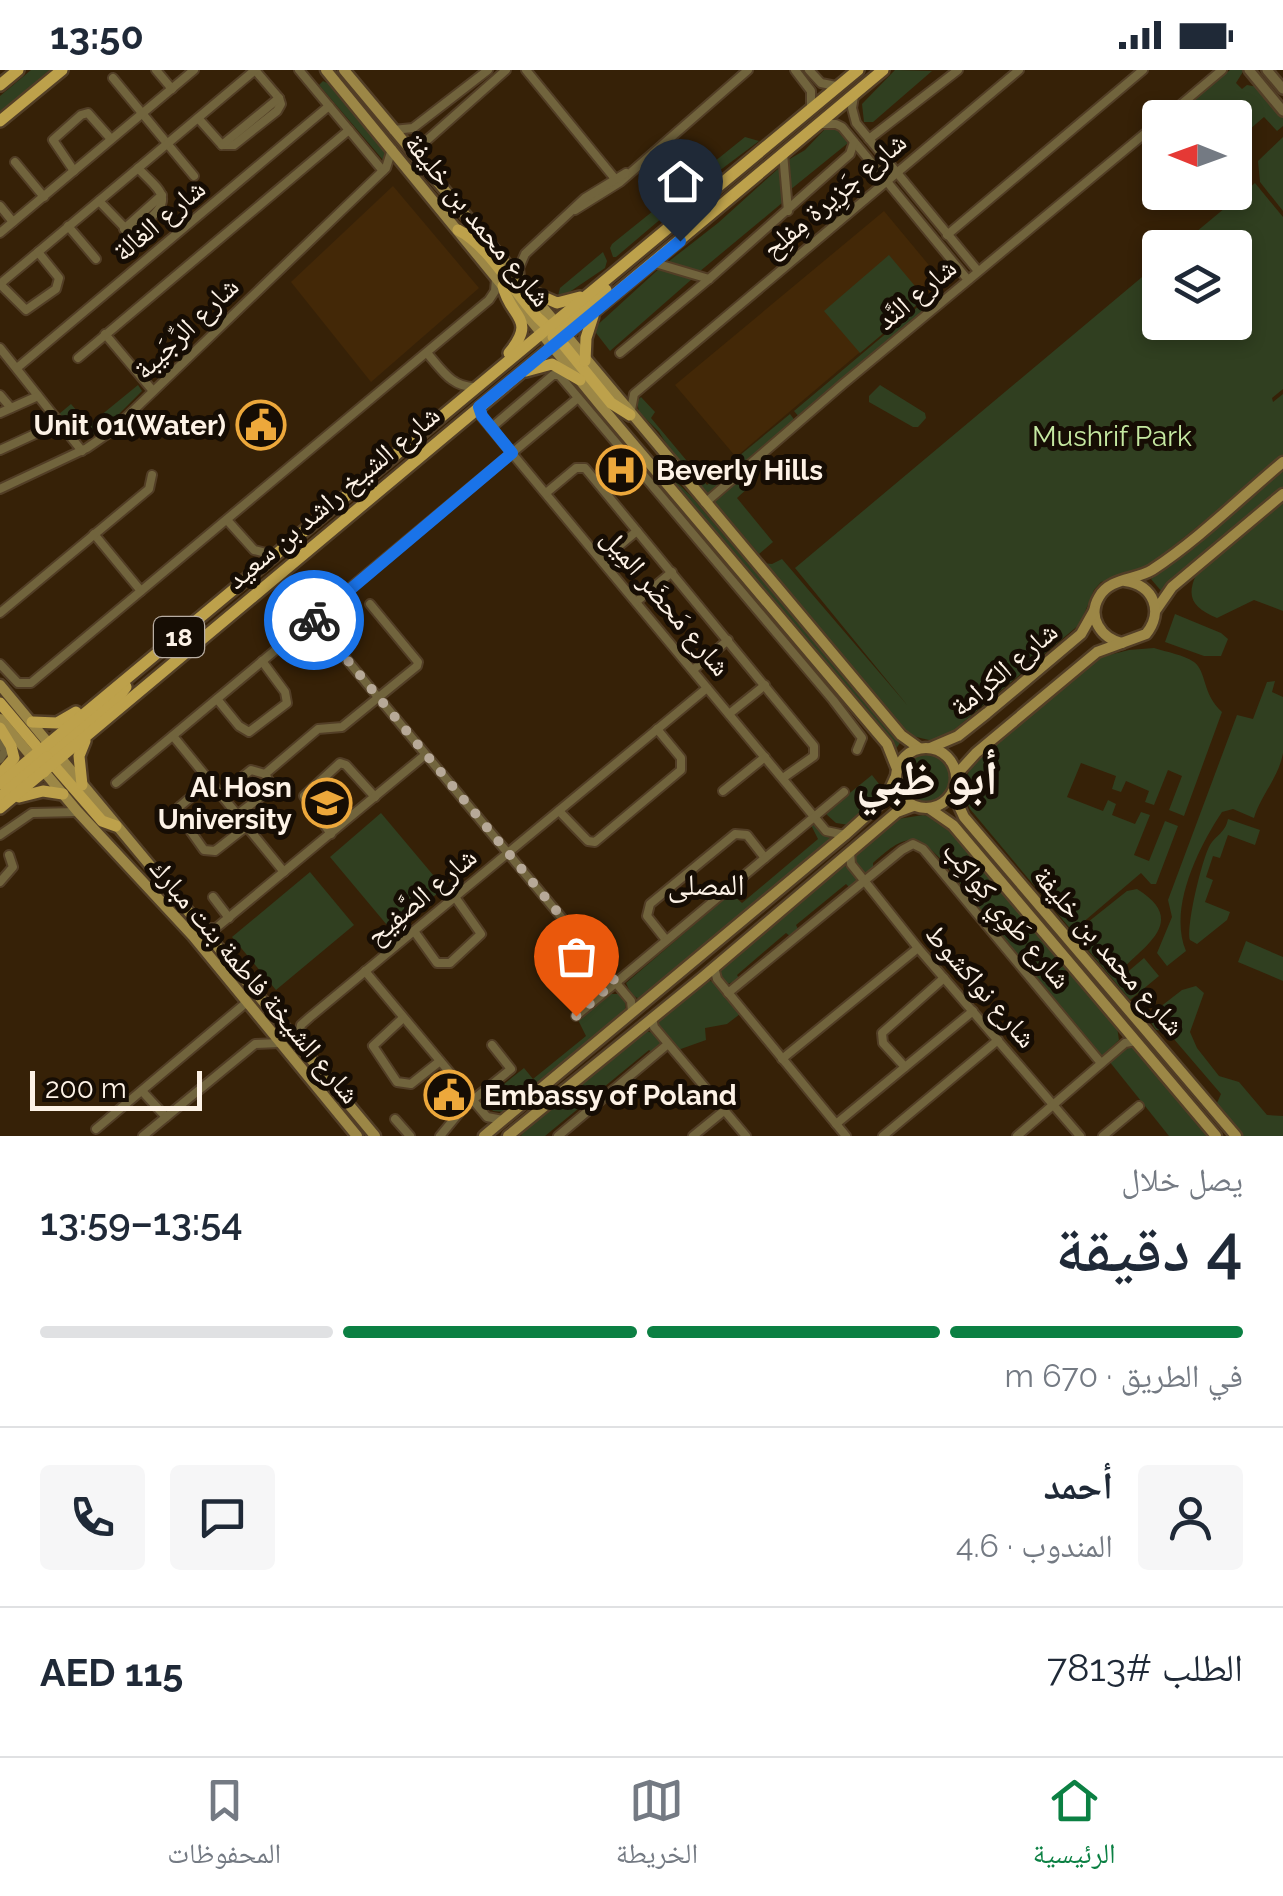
<!DOCTYPE html>
<html lang="ar">
<meta charset="utf-8">
<style>
:root{--surface:#fff;--page:#f6f6f7;--text:#1f2937;--muted:#747a83;--line:#e0e1e3;--accent:#0b8043}
body{margin:0;font-family:Raleway,"Noto Naskh Arabic",sans-serif;background:var(--page);color:var(--text);direction:rtl;height:100vh;display:flex;flex-direction:column;font-size:38px;white-space:nowrap}
*{box-sizing:border-box;margin:0}
p{font-size:32px;color:var(--muted)}
.icon{flex:none;width:55px;height:55px;fill:none;stroke:currentColor;stroke-width:2;stroke-linecap:round;stroke-linejoin:round}
.map{position:relative;height:1066px;overflow:hidden;direction:ltr}
.side{display:flex;flex-direction:column;background:var(--surface);flex:1}
.side>*{flex:none}
.needle{width:65px;rotate:271deg}
.buttons{position:absolute;left:1142px;top:30px;display:grid;gap:20px}
.buttons a{display:grid;place-items:center;width:110px;height:110px;border-radius:10px;background:var(--surface);box-shadow:0 5px 15px #0003;font-size:50px}
.scale{position:absolute;left:30px;bottom:25px;width:172px;box-sizing:border-box;padding-left:10px;border:5px solid #fdf2e6;border-top:0;font-size:28px;line-height:35px;white-space:nowrap;color:#fdf2e6;-webkit-text-stroke:8px #160d04;paint-order:stroke}
.pin{position:absolute;display:grid;place-items:center;width:85px;height:85px;color:#fff;margin:-102px -42px;border-radius:50% 50% 50% 0;rotate:-45deg;box-shadow:0 0 10px #0007}
.pin .icon{rotate:45deg}
.courier{position:absolute;display:grid;place-items:center;width:100px;height:100px;margin:-50px;border:8px solid #1a73e8;border-radius:50%;background:#fff;color:#222;box-shadow:0 2px 12px #0007}
.head em{font-style:normal;font-weight:600}
.head div{display:flex;flex-direction:column-reverse}
.head{display:flex;align-items:center;justify-content:space-between;height:170px;padding:0 40px}
h1{font-size:65px;font-weight:600;line-height:75px}
.bar{display:grid;grid-template-columns:repeat(4,1fr);gap:15px 10px;align-content:center;height:120px;padding:0 40px}
.bar i{height:12px;border-radius:8px;background:var(--line)}
.bar .selected{background:var(--accent)}
.bar p{grid-column:span 4}
.line{display:flex;align-items:center;gap:25px;padding:0 40px;border-top:2px solid var(--line)}
.line div{flex:1}
.round{display:grid;place-items:center;flex:none;width:105px;height:105px;border-radius:10px;background:var(--page)}
.status{display:flex;justify-content:space-between;align-items:center;height:70px;padding:0 50px;background:var(--surface);direction:ltr}
.status svg{height:28px;fill:currentColor}
.tabs{display:flex;justify-content:space-around;align-items:center;height:140px;border-top:2px solid var(--line);background:var(--surface);font-size:28px;color:var(--muted)}
.tabs a{display:grid;justify-items:center;gap:5px}
.tabs .selected{color:var(--accent)}
.map>svg:first-child{display:block}
.built{fill:#432807}
.green{fill:#303f20}
.lines{fill:none;stroke-linecap:round;stroke-linejoin:round}
.minor-casing{stroke:#523e26;stroke-width:12}
.tertiary-casing{stroke:#523e26;stroke-width:14}
.secondary-casing{stroke:#523e26;stroke-width:15}
.primary-casing{stroke:#523e26;stroke-width:16}
.minor{stroke:#71643d;stroke-width:8}
.tertiary{stroke:#71643d;stroke-width:9}
.secondary{stroke:#9c8746;stroke-width:10}
.primary{stroke:#bda14b;stroke-width:11}
.done{stroke:#b7a998;stroke-width:10;stroke-dasharray:0 18}
.route{stroke:#1a73e8;stroke-width:12}
.labels{text-anchor:middle;dominant-baseline:central;stroke-width:10;stroke-linejoin:round;paint-order:stroke}
.shield{fill:#160d04;stroke:#b8ada2;stroke-width:2.5}
.shield-label{font-size:25px;font-weight:bold;fill:#fdf2e6}
.street-label{font-size:28px;fill:#fdf2e6;stroke:#160d04}
.poi-label{font-size:28px;font-weight:bold;fill:#fdf2e6;stroke:#160d04;text-anchor:end}
.park-label{font-size:28px;fill:#c5e8a1;stroke:#160d04}
.neighbourhood-label{font-size:30px;fill:#fdf2e6;stroke:#160d04}
.town-label{font-size:48px;font-weight:bold;fill:#fdf2e6;stroke:#160d04}
</style>
<div class="status"><b>13:50</b><svg viewBox="0 0 49 12"><path d="M0 12V9h3v3zM5 12V6h3v6zM10 12V3h3v9zM15 12V0h3v12zM26 1h20v11H26zM47 4h2v5h-2z"/></svg></div>
<div class="map">
<svg width="1283" height="1066" viewBox="0 0 1283 1066">
<rect width="100%" height="100%" fill="#362107"/>
<g class="built">
<path d="M393 116 479 218 371 312 291 212Z"/>
<path d="M884 141 943 212 736 387 675 315Z"/>
</g>
<g class="green">
<path d="M31 0H50L0 43V26Z"/>
<path d="M895 0 932 1 873 52H864L862 34Z"/>
<path d="M1230 0H1244L1236 13 1242 19 1247 15 1258 17 1283 46V56L1277 61 1264 47 1235 72V48H1172Z"/>
<path d="M323 11 331 15 380 75 385 84 383 90 319 15Z"/>
<path d="M826 58H835L848 73 790 120 788 90 805 80Z"/>
<path d="M745 67 759 71 703 113 616 187H613L610 178 612 174Z"/>
<path d="M1283 67V141L1260 112 1258 91Z"/>
<path d="M779 98 782 133 699 202 668 192 718 153Z"/>
<path d="M1255 113 1283 147V319L1272 328 1273 332 1283 324V387L1144 500 1101 512 1094 520 1080 554 947 666 933 671 908 665 761 493 772 494 782 489 908 636 795 498 1160 192V252H1235V178L1178 177Z"/>
<path d="M603 182 607 191 605 198 568 223 558 226 560 218Z"/>
<path d="M889 185 925 228 860 283 824 241Z"/>
<path d="M661 197 692 209 610 281 593 259Z"/>
<path d="M927 229 933 236 800 348 794 341Z"/>
<path d="M138 315 142 321 104 359 86 369 76 365 59 344 71 334 89 355Z"/>
<path d="M880 315 925 343 926 348 918 357H913L869 332V326Z"/>
<path d="M641 327 655 342 651 348 707 415 722 402 723 412 708 425 674 386 659 362 639 342 637 331Z"/>
<path d="M790 344 796 352 734 402 728 395Z"/>
<path d="M1283 400V418L1162 522 1151 509Z"/>
<path d="M665 401 691 426 900 673 895 680 878 655Z"/>
<path d="M741 407 749 417 737 428 773 472 759 484 713 430Z"/>
<path d="M1283 432V541L1254 530 1217 548C1195 538 1185 529 1196 505Z"/>
<path d="M1175 544 1221 563 1228 569 1221 586H1204L1165 572Z"/>
<path d="M1154 578C1167 582 1184 585 1194 592 1207 602 1202 624 1222 642L1184 746 1169 740 1182 706 1168 700 1154 735 1145 732 1149 721 1126 711 1121 722 1112 719 1116 706 1081 693 1067 727 1103 741 1108 730 1116 734 1112 745 1135 754 1141 742 1150 745 1134 785 1149 791 1165 751 1178 756 1156 814H1151L1141 803 1081 854 1083 856 1127 821 1137 819C1187 850 1148 873 1120 901L1124 905 1144 888 1159 906 1130 930 970 739C960 720 963 709 975 692L1101 587 1129 580Z"/>
<path d="M1275 611 1272 622 1283 627C1283 645 1283 666 1283 683 1279 707 1261 725 1254 748L1233 739 1222 742C1198 778 1168 839 1186 881L1167 896 1157 883 1172 847 1168 830 1237 645 1253 649 1267 612Z"/>
<circle cx="927" cy="708" r="26"/>
<path d="M872 705 886 723 849 755 836 753 825 743Z"/>
<path d="M381 743 444 818 392 861 330 787Z"/>
<path d="M923 745 939 748 952 759 1117 957 1119 970 1102 986C1065 943 1026 900 990 855 972 833 944 783 919 772 903 764 885 783 873 793V800L864 804 855 791 856 783 898 749Z"/>
<path d="M1228 749 1260 760 1255 775 1228 765 1220 788 1213 786 1206 807 1213 810 1205 832 1230 842 1227 850 1197 874 1190 870C1186 856 1202 789 1210 775 1217 764 1225 763 1228 749Z"/>
<path d="M815 753C817 754 828 761 829 763 837 777 789 798 781 817L645 927 639 929 631 924 626 913 731 823 742 833 818 769 811 755Z"/>
<path d="M844 795 856 806V812L850 818 846 814 796 855 799 861 791 867 786 863 737 905 740 910 727 914 716 897Z"/>
<path d="M310 802 354 855 276 920 232 867Z"/>
<path d="M1246 871 1283 887V911L1238 892Z"/>
<path d="M705 909 718 914 740 944 727 954 705 958 706 970 678 980 659 957 657 949Z"/>
<path d="M1196 916 1204 923 1190 962 1197 978 1219 1006 1239 1012 1267 1045 1283 1046V1066H1242L1216 1035 1221 1024 1167 961 1156 960 1150 951 1151 944 1182 920Z"/>
<path d="M611 924H618L625 931 626 942C593 970 560 996 526 1021 517 1027 513 1036 504 1042L493 1041 485 1029 524 998 533 1009 586 966 578 950Z"/>
<path d="M643 960 653 963 662 975 653 983 649 980 598 1022 600 1027 594 1033 590 1029 545 1066H521C531 1046 557 1041 568 1020Z"/>
<path d="M1129 977 1137 979 1210 1066H1169L1109 991Z"/>
</g>
<g class="lines">
<g class="minor-casing">
<g id="minor">
<path d="M156 0 172 19"/>
<path d="M255 0 279 28"/>
<path d="M299 0 383 101"/>
<path d="M526 0 616 110"/>
<path d="M795 0 811 21V38"/>
<path d="M809 0 821 13 836 16"/>
<path d="M113 8 194 106"/>
<path d="M854 26 852 38 856 53 978 201"/>
<path d="M198 48 222 75"/>
<path d="M1165 48 1222 0"/>
<path d="M819 54H836L842 57 968 210"/>
<path d="M393 60 413 58 488 0"/>
<path d="M869 69 958 0"/>
<path d="M222 75H234L277 41 281 34 279 28"/>
<path d="M222 75 279 28"/>
<path d="M783 83 788 141"/>
<path d="M420 89 421 79 426 71 506 0"/>
<path d="M15 92 44 127"/>
<path d="M74 101 53 70 81 45 88 43 111 69"/>
<path d="M99 131 128 161C138 159 141 155 149 149 176 127 156 118 138 98"/>
<path d="M0 136 13 152"/>
<path d="M575 140 620 112 748 0"/>
<path d="M68 156 96 189"/>
<path d="M124 159 162 125"/>
<path d="M0 163 194 0"/>
<path d="M947 165 1143 0"/>
<path d="M655 193 709 209"/>
<path d="M520 207 519 198 525 184 585 128 626 103"/>
<path d="M0 214 255 0"/>
<path d="M0 214 26 240 56 219 59 208 38 182"/>
<path d="M105 264 153 321"/>
<path d="M0 278 82 381"/>
<path d="M427 283C442 300 452 318 476 317"/>
<path d="M620 283 709 209 850 84 854 72"/>
<path d="M78 288 349 60"/>
<path d="M17 298 329 36"/>
<path d="M0 325 11 338"/>
<path d="M479 337 481 346 826 761 845 765"/>
<path d="M0 343 38 326"/>
<path d="M630 345 634 324 1019 0"/>
<path d="M491 358 553 305H559L833 630 862 668 857 680"/>
<path d="M0 380 59 353"/>
<path d="M0 419 87 378 113 360 386 98 392 79"/>
<path d="M546 423 576 398H585L814 676V686L783 708"/>
<path d="M705 433 843 314 1160 51"/>
<path d="M227 450 254 480 274 485"/>
<path d="M94 464 141 521"/>
<path d="M602 490 637 461"/>
<path d="M636 532 672 502"/>
<path d="M0 543 149 419 152 405"/>
<path d="M313 549 631 931 632 941"/>
<path d="M0 594 18 613H31L489 230 495 221 496 208"/>
<path d="M693 600 728 570"/>
<path d="M217 629 239 656 249 662 287 633 285 622 262 591"/>
<path d="M729 644 765 615"/>
<path d="M173 666 284 802"/>
<path d="M0 671 5 681 0 689"/>
<path d="M265 704 318 659 342 657 417 596 418 592 370 534"/>
<path d="M210 711 179 737 177 742 204 780 215 781 247 756"/>
<path d="M116 713 578 328"/>
<path d="M723 721 765 687"/>
<path d="M221 724 251 700 265 704 270 713 267 722 237 745"/>
<path d="M559 741 588 771 595 772 681 700V688L657 659"/>
<path d="M331 764 304 726 340 693 346 695 375 727"/>
<path d="M0 765 32 743 78 742"/>
<path d="M850 782 851 794 918 878 1080 1066"/>
<path d="M0 812 13 797 9 785"/>
<path d="M213 827 229 848"/>
<path d="M203 858H216L425 685"/>
<path d="M414 861 437 893H450L481 864 455 827"/>
<path d="M666 870 647 846 650 834 735 764 747 765 765 788"/>
<path d="M714 897 717 909 846 1066"/>
<path d="M365 901 487 1047 503 1050"/>
<path d="M581 901 595 887"/>
<path d="M728 923 902 780 913 774 923 779 1101 993"/>
<path d="M576 946 844 722"/>
<path d="M403 948 373 976 397 1012 411 1014 440 991"/>
<path d="M652 948 654 957 746 1066"/>
<path d="M298 971 301 955 310 947 707 618"/>
<path d="M782 989 918 878"/>
<path d="M905 997 883 973 882 963 944 908"/>
<path d="M142 1021 166 1047"/>
<path d="M395 1049 410 1066"/>
<path d="M836 1054 973 941"/>
<path d="M96 1059 247 932"/>
<path d="M143 1066 255 974 280 973"/>
<path d="M440 1066 464 1037 511 999 492 975"/>
<path d="M558 1066 668 974"/>
<path d="M693 1066 725 1040"/>
<path d="M883 1066 998 970"/>
<path d="M1017 1066 1125 973 1136 971"/>
<path d="M1103 1066 1139 1036"/>
</g>
</g>
<g class="tertiary-casing">
<g id="tertiary">
<path d="M1249 0 1283 41"/>
<path d="M1267 0 1283 19"/>
</g>
</g>
<g class="secondary-casing">
<g id="secondary">
<path d="M326 0 601 336 887 674 897 699"/>
<path d="M344 0 901 665 919 678"/>
<path d="M1156 540 1172 517 1283 424"/>
<path d="M1122 573C1101 568 1087 547 1099 527 1109 508 1136 510 1152 500 1199 469 1240 428 1283 392"/>
<path d="M0 615 375 1066"/>
<path d="M0 649 78 742 193 866 357 1066"/>
<circle cx="926" cy="708" r="30"/>
<path d="M930 678 958 666 987 643 1081 564 1094 541"/>
<path d="M956 705 976 683 1097 582 1146 564C1164 542 1154 515 1125 511"/>
<path d="M953 723 964 747 1236 1066"/>
<path d="M930 739 953 755 1216 1066"/>
<path d="M484 1066 845 765 886 728 895 708"/>
<path d="M508 1066 703 907 897 742 913 736"/>
</g>
</g>
<g class="primary-casing">
<g id="primary">
<path d="M0 15 18 0"/>
<path d="M0 51 62 0"/>
<path d="M458 160C499 180 529 257 565 266"/>
<path d="M503 216C510 248 538 248 509 283"/>
<path d="M532 222 557 233 580 227"/>
<path d="M553 267 559 258 606 220"/>
<path d="M558 268 611 333 630 345"/>
<path d="M585 291 586 268 593 246"/>
<path d="M526 301 552 294 580 310"/>
<path d="M0 633 43 684"/>
<path d="M32 652 57 653 76 642"/>
<path d="M0 658 11 676 14 688 0 704"/>
<path d="M50 691 102 751 116 756"/>
<path d="M44 702 52 682 117 629 126 617"/>
<path d="M0 714 858 0"/>
<path d="M82 715 79 686 85 671"/>
<path d="M0 727 47 687"/>
<path d="M19 727 43 721 63 724"/>
<path d="M0 738 883 0"/>
</g>
</g>
<use href="#minor" class="minor"/>
<use href="#tertiary" class="tertiary"/>
<use href="#secondary" class="secondary"/>
<use href="#primary" class="primary"/>
</g>
<g class="lines">
<path class="done" d="M314 550 615 911 576 946"/>
<path class="route" d="M314 550 512 383 482 346 479 337 680 171"/>
</g>
<defs>
<g id="civic-ring" transform="scale(2.5)"><circle r="9.5" fill="#160d04" stroke="#eda83b" stroke-width="1.5"/><path d="M-.6-6.5H3V-4.5H.6V-3L4-1V1h2V6H-6V1h2V-1L-.6-3ZM-1.2 2.5V6h2.4V2.5Z" fill="#eda83b"/></g>
<g id="hospital-ring" transform="scale(2.5)"><circle r="9.5" fill="#160d04" stroke="#eda83b" stroke-width="1.5"/><path d="M-5-5h3v3.5h4V-5h3V5h-3V1.5h-4V5h-3Z" fill="#eda83b"/></g>
<g id="university-ring" transform="scale(2.5)"><circle r="9.5" fill="#160d04" stroke="#eda83b" stroke-width="1.5"/><path d="M0-5L7-2L0 1L-7-2ZM-4 1L0 2.5L4 1V4Q0 6-4 4Z" fill="#eda83b"/></g>
</defs>
<g fill-rule="evenodd">
<use href="#civic-ring" x="261" y="355"/>
<use href="#hospital-ring" x="621" y="400"/>
<use href="#university-ring" x="327" y="733"/>
<use href="#civic-ring" x="449" y="1025"/>
</g>
<g class="labels">
<rect class="shield" x="154" y="547" width="50" height="40" rx="8"/>
<g class="shield-label">
<text x="179" y="567">18</text>
</g>
<g class="street-label">
<text transform="translate(834 125) rotate(-40)">شارع جَزِيرة مِفلِح</text>
<text transform="translate(159 150) rotate(-40)">شارع الغالة</text>
<text transform="translate(478 150) rotate(51)">شارع محمد بن خليفة</text>
<text transform="translate(916 224) rotate(-40)">شارع النَّد</text>
<text transform="translate(186 258) rotate(-44)">شارع الرِّجَيبة</text>
<text transform="translate(333 427) rotate(-40)">شارع الشيخ راشد بن سعيد</text>
<text transform="translate(666 532) rotate(50)">شارع مَحضَر المِيل</text>
<text transform="translate(1004 599) rotate(-40)">شارع الكرامة</text>
<text transform="translate(421 826) rotate(-40)">شارع الصَّفِيح</text>
<text transform="translate(1007 845) rotate(50)">شارع طَوِي كِواكِب</text>
<text transform="translate(1109 881) rotate(49)">شارع محمد بن خليفة</text>
<text transform="translate(255 911) rotate(50)">شارع الشيخة فاطمة بنت مبارك</text>
<text transform="translate(981 916) rotate(49)">شارع نواكشوط</text>
</g>
<g class="poi-label">
<text x="226" y="355">Unit 01(Water)</text>
<text x="656" y="400" text-anchor="start">Beverly Hills</text>
<text x="292" y="717">Al Hosn<tspan x="292" dy="32">University</tspan></text>
<text x="484" y="1025" text-anchor="start">Embassy of Poland</text>
</g>
<g class="park-label">
<text x="1112" y="366">Mushrif Park</text>
</g>
<g class="neighbourhood-label">
<text x="706" y="814">المصلى</text>
</g>
<g class="town-label">
<text x="927" y="708">أبو ظبي</text>
</g>
</g>
</svg>
<div class="buttons">
<a><svg class="needle" viewBox="-14 -14 28 28"><path d="M0-13l5 13h-10z" fill="#e53935"/><path d="M0 13l5-13h-10z" fill="#747a83"/></svg></a>
<a><svg class="icon" aria-label="layers" viewBox="0 0 24 24"><path d="M12 4l9 5-9 5-9-5zM3 14l9 5 9-5"/></svg></a>
</div>
<div class="scale">200 m</div>
<div class="pin" style="left:576px;top:946px;background:#ea580c"><svg class="icon" aria-label="bag" viewBox="0 0 24 24"><path d="M5 8h14l-1 12H6zM9 8a3 3 0 0 1 6 0"/></svg></div>
<div class="pin" style="left:680px;top:171px;background:#1f2937"><svg class="icon" aria-label="home" viewBox="0 0 24 24"><path d="M3 11l9-7 9 7M6 9v11h12V9"/></svg></div>
<div class="courier" style="left:314px;top:550px"><svg class="icon" aria-label="bike" viewBox="0 0 24 24"><circle cx="6" cy="16" r="4"/><circle cx="18" cy="16" r="4"/><path d="M6 16l4-8h5l3 8M10 8l3 8H6M13 5h3"/></svg></div>
</div>
<section class="side">
<div class="head"><div><h1>4 دقيقة</h1><p>يصل خلال</p></div><em>13:54–13:59</em></div>
<div class="bar"><i class="selected"></i><i class="selected"></i><i class="selected"></i><i></i><p>في الطريق · 670 m</p></div>
<div class="line" style="height:180px"><a class="round"><svg class="icon" aria-label="person" viewBox="0 0 24 24"><circle cx="12" cy="8" r="4"/><path d="M4 21q1-7 8-7t8 7"/></svg></a><div><b>أحمد</b><p>المندوب · 4.6</p></div><a class="round"><svg class="icon" aria-label="chat" viewBox="0 0 24 24"><path d="M4 5h16v11H9l-5 4z"/></svg></a><a class="round"><svg class="icon" aria-label="phone" viewBox="0 0 24 24"><path d="M5 4h4l2 5-3 2q2 4 5 5l2-3 5 2v4C11 20 4 13 5 4z"/></svg></a></div>
<div class="line" style="height:130px"><div>الطلب #7813</div><b>AED 115</b></div>
</section>
<nav class="tabs">
<a class="selected"><svg class="icon" aria-label="home" viewBox="0 0 24 24"><path d="M3 11l9-7 9 7M6 9v11h12V9"/></svg>الرئيسية</a>
<a><svg class="icon" aria-label="map" viewBox="0 0 24 24"><path d="M3 6l6-2 6 2 6-2v14l-6 2-6-2-6 2zM9 4v14M15 6v14"/></svg>الخريطة</a>
<a><svg class="icon" aria-label="saved" viewBox="0 0 24 24"><path d="M7 4h10v16l-5-4-5 4z"/></svg>المحفوظات</a>
</nav>
